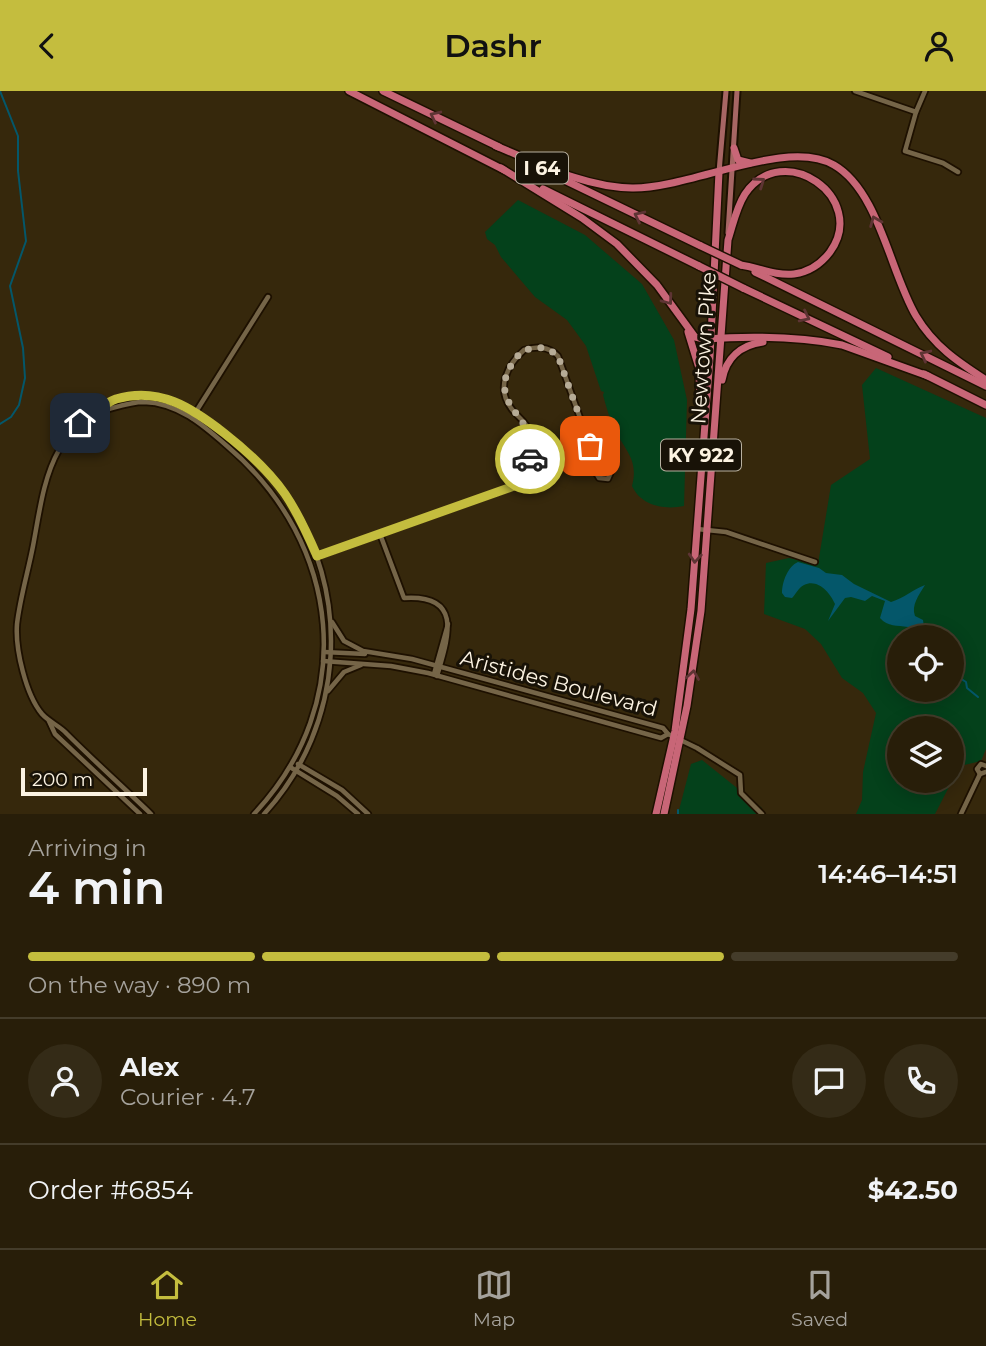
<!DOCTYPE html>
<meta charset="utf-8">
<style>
:root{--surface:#281e09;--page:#342b17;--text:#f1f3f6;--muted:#a5a29c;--line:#443c2a;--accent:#c4bd3e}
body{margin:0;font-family:Montserrat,sans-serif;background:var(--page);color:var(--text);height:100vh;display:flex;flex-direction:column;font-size:26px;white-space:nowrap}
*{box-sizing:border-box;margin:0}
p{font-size:23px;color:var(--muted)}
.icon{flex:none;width:38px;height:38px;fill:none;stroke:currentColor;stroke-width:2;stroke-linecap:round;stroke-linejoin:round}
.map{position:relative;height:723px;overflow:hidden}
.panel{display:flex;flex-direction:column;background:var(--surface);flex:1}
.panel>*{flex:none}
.controls{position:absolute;left:887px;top:534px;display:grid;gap:14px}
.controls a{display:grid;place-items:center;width:77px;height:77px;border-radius:50%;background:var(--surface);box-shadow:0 4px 18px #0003,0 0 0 2px var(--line);font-size:35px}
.scale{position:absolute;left:21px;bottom:18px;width:126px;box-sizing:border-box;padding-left:7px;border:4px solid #fcf3e2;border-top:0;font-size:19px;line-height:24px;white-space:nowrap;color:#fcf3e2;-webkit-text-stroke:5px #181207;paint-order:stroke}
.pin{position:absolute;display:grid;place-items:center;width:60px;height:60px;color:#fff;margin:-30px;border-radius:14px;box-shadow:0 4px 10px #0006}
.courier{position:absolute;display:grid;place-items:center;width:70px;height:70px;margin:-35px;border:5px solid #c4bd3e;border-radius:50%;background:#fff;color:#222;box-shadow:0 2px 9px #0007}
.overview em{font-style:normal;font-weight:600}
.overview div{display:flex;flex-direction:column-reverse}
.overview{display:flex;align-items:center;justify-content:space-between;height:119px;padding:0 28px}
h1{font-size:46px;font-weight:600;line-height:52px}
.bar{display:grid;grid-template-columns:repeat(4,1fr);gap:10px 7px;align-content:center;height:84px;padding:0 28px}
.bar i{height:9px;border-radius:5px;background:var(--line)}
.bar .current{background:var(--accent)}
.bar p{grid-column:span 4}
.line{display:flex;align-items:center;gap:18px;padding:0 28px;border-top:2px solid var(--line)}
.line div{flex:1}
.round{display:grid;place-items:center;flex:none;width:74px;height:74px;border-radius:37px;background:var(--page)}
header{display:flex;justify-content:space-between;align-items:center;height:91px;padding:0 28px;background:var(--accent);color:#111;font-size:32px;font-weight:600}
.tab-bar{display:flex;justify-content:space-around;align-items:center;height:98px;border-top:2px solid var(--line);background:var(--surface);font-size:19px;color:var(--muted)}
.tab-bar a{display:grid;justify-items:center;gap:4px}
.tab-bar .current{color:var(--accent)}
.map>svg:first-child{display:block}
.green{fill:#04411b;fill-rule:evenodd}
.water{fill:#04576a}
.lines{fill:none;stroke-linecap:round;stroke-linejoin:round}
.stream{stroke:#04576a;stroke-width:2}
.minor-casing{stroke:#1d1000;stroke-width:8}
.major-casing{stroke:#1d1000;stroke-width:9}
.highway-casing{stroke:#1d1000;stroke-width:10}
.minor{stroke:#756548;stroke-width:4.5}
.major{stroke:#a76664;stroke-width:5}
.highway{stroke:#c86677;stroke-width:7}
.highway-bridge-casing{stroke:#1d1000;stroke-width:10;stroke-linecap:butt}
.highway-bridge{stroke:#c86677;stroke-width:7}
.oneway{stroke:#5e3434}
.done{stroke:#b7ac97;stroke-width:7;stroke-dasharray:0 12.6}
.route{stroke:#c4bd3e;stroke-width:9}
.labels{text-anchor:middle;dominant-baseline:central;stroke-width:6;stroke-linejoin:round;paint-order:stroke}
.shield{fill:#181207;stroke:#b8b0a0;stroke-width:2}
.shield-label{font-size:19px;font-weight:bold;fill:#fcf3e2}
.street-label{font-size:21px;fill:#fcf3e2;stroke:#181207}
</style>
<header><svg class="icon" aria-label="back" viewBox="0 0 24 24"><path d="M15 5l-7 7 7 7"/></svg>Dashr<svg class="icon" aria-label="person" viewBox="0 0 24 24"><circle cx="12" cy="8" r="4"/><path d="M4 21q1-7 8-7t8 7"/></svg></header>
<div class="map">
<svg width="986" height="723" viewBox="0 0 986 723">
<rect width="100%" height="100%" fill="#36280c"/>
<g class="green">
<path d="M518 109 585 144 642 193 674 249 687 309 684 415C665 419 641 415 632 395 639 368 625 360 614 337 609 326 606 315 603 304L604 301 601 300 586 255 578 244 567 229 535 206 501 166 495 154 487 148 485 141Z"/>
<path d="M876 277 986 327V658L981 670 960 675 952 689V637H900V690H952L935 723H856L862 709 863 681 876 622 863 602 842 587 821 553 805 538 764 523 766 472 789 467 818 473 831 394 870 368 862 294ZM900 546H952V598H900Z"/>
<path d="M702 669 762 717 760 723H678L691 673Z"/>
</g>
<path class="water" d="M798 471 819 477 826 482 842 484 854 493 891 511C904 507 914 498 925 494 919 504 911 514 915 525L923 529 925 543 923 546H909L908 536C897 534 888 536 880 527L885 510 872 505 865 510 851 506 845 507 828 530 835 513C830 501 817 487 804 494 798 497 796 503 792 507L785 506 782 502C782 491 788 475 798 471Z"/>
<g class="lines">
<g class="stream">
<path d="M0 0 18 45V80L26 150 10 195 23 257 25 287 19 314 11 326 0 333"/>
<path d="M952 582 966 591 967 597 978 606"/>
<path d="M678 723V719"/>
</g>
<g class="minor-casing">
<g id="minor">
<path d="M855 0 916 21"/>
<path d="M925 0 916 21 905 60 943 72 958 81"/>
<path d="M97 321C112 318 128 311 144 311 178 312 203 334 227 355 342 452 359 611 254 723"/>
<path d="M192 327 268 206"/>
<path d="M590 355 598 359 611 381 608 388 599 387C593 377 583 367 590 355Z"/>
<path d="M590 371 607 375"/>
<path d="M697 438 726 441 815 471"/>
<path d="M380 443 404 507C464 503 448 547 437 585"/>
<path d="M315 466 515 395C530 379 539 354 526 334 522 328 515 323 511 317 496 297 507 274 524 259 537 255 548 255 558 265L590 355"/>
<path d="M332 531 344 550 363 560 412 568 663 637 668 643 697 657 740 684 741 702 762 723"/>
<path d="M324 561 365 563"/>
<path d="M323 570 391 575 428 582 661 647 668 643"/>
<path d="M434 583 448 533"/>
<path d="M328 600 344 581 361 574"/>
<path d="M49 630 55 643 140 723"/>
<path d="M298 673 342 699 368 723"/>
<path d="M986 675 981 673 977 678 980 683 986 681"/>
<path d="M290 676 337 705 358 723"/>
<path d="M151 723C123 696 94 670 67 643 60 635 49 631 42 623 26 604 15 558 17 533 20 507 28 481 33 455 39 424 43 387 59 359 68 343 81 331 96 321 143 287 184 310 224 342 246 360 267 378 283 401 354 499 345 635 264 723"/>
<path d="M961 723 980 683"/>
</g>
</g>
<g class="major-casing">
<g id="major">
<path d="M719 81 726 0"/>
<path d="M728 142 737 0"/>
</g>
</g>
<g class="highway-casing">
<g id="highway">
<path d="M349 0 504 79"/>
<path d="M383 0 499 56"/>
<path d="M496 55C540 73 584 96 632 97 690 98 787 46 834 74 879 100 890 181 916 225 934 255 958 271 986 289"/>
<path d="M734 57 738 69 750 72"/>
<path d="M501 77 582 127 617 153 657 194 695 246 704 248C749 245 798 245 842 254L928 285"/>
<path d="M550 82 701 155"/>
<path d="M543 98 699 175"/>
<path d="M755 181 986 295"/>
<path d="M743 197 888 266"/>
<path d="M688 241 699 277 700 322"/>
<path d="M924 283 986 314"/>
<path d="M722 289C726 267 741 254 763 251"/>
<path d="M656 723 675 640 691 518 710 266 719 81"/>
<path d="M664 723 687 615 701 520 728 149C733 134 736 117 745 103 783 47 869 107 830 161 821 173 809 181 794 183 776 185 759 177 741 174"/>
</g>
</g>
<use href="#minor" class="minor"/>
<use href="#major" class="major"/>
<use href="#highway" class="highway"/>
<g class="highway-bridge-casing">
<g id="highway-bridge">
<path d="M701 155 741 174"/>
<path d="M699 175 743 197"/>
</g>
</g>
<use href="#highway-bridge" class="highway-bridge"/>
</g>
<defs><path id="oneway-chevron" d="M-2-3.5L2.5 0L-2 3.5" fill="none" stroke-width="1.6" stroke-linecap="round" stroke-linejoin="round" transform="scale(1.75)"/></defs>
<g class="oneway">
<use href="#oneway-chevron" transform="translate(435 25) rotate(-154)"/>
<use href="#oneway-chevron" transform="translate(760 91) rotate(-35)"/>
<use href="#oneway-chevron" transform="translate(639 125) rotate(-154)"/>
<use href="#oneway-chevron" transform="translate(875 130) rotate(-112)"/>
<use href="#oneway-chevron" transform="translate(668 209) rotate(53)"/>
<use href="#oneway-chevron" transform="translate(805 226) rotate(26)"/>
<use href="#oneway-chevron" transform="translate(925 264) rotate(-154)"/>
<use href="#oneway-chevron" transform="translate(695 467) rotate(94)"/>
<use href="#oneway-chevron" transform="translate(693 584) rotate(-81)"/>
</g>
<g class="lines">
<path class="done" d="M530 368C541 326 485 316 512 273 517 264 523 259 533 257 542 255 551 259 558 265L590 355"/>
<path class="route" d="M80 332C91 323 103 313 116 308 159 295 192 317 224 342 247 360 268 379 285 403 298 422 308 444 317 465L514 395 524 383 530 368"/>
</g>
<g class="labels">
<g class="shield">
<rect x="516" y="61.5" width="52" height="31" rx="5"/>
<rect x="661" y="348.5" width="80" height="31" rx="5"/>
</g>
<g class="shield-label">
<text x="542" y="77">I 64</text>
<text x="701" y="364">KY 922</text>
</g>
<g class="street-label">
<text transform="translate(703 257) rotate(-86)">Newtown Pike</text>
<text transform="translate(559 592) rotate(15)">Aristides Boulevard</text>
</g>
</g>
</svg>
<div class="controls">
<a><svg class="icon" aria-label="locate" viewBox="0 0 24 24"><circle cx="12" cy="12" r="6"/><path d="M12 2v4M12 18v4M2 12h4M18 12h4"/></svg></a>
<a><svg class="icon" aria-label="layers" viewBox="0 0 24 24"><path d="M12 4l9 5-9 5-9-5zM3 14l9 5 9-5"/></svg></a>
</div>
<div class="scale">200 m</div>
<div class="pin" style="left:590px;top:355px;background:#ea580c"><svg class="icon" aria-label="bag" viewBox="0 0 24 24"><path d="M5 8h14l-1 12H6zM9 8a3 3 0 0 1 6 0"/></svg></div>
<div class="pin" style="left:80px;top:332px;background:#1f2937"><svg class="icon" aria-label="home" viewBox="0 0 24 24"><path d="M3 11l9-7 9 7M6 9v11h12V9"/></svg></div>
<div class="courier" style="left:530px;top:368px"><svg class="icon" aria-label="car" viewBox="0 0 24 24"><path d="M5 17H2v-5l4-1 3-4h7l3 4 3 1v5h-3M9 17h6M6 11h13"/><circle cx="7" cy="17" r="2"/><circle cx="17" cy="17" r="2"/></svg></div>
</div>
<section class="panel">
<div class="overview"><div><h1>4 min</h1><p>Arriving in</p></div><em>14:46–14:51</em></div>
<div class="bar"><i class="current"></i><i class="current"></i><i class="current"></i><i></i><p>On the way · 890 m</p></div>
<div class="line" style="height:126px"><a class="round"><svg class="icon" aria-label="person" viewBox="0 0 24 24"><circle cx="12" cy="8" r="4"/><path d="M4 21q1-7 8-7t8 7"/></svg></a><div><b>Alex</b><p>Courier · 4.7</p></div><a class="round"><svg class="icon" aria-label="chat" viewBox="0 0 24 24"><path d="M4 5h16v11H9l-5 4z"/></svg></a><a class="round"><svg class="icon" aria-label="phone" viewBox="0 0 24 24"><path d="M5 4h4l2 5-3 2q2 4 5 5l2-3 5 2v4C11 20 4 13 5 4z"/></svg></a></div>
<div class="line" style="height:91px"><div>Order #6854</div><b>$42.50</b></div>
</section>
<nav class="tab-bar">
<a class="current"><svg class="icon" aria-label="home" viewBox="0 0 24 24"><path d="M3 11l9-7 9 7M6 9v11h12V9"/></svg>Home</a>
<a><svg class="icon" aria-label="map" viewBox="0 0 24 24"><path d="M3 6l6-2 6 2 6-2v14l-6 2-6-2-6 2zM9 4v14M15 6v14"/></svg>Map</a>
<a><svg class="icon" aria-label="saved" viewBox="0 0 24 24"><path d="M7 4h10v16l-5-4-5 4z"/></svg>Saved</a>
</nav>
